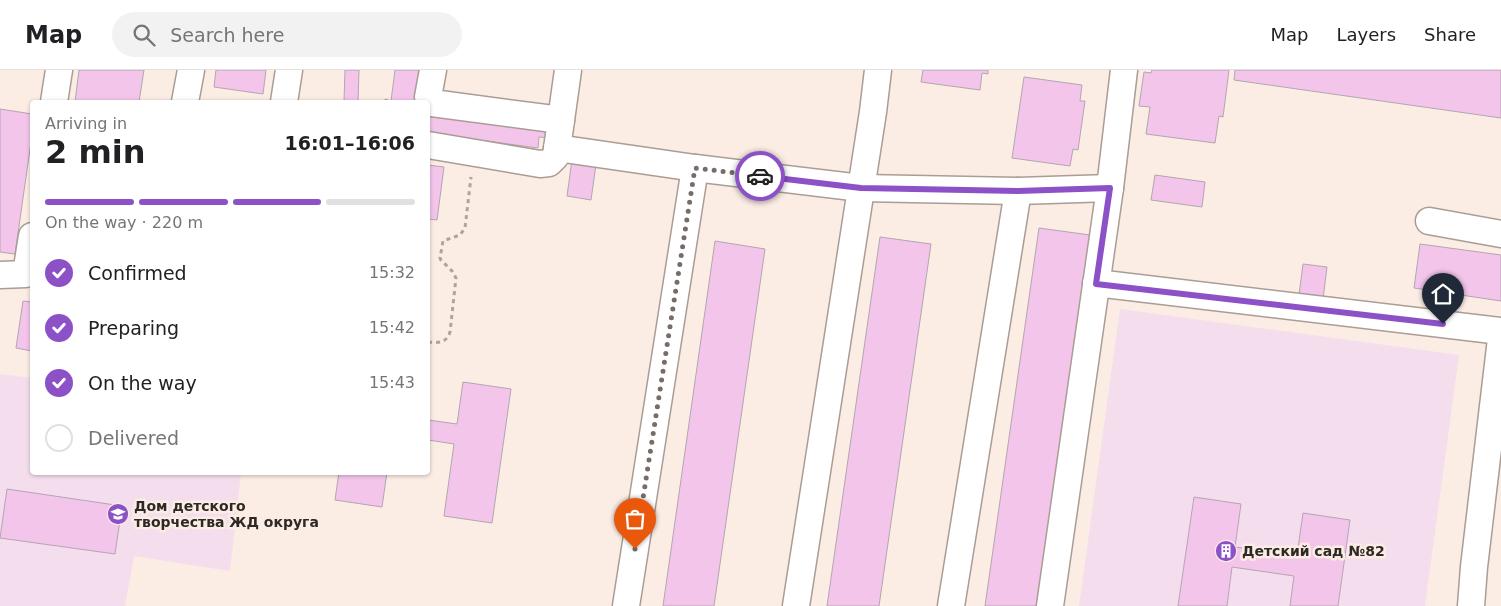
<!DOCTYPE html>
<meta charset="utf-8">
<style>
:root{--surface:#fff;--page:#f2f2f2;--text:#202124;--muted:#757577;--line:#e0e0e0;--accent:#8d51c7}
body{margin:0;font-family:"DejaVu Sans",sans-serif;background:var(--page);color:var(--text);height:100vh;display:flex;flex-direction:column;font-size:19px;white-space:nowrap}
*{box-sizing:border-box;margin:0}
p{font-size:16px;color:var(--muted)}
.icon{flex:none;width:28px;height:28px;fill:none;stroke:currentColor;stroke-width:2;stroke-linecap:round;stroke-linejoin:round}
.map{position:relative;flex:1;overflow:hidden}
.side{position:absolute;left:30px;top:30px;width:400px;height:375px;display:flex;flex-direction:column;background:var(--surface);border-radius:5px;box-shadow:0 1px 4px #0004}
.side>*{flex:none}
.pin{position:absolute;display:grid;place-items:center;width:42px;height:42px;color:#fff;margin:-51px -21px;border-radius:50% 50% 50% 0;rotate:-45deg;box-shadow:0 0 5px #0007}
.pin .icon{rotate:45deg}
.courier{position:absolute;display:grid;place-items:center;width:50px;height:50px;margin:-25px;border:4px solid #8d51c7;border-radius:50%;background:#fff;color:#222;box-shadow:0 1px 6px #0007}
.head em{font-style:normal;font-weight:700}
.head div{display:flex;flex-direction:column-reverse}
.head{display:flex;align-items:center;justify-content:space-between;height:85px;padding:0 15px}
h1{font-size:32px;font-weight:700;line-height:38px}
.bar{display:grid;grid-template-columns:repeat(4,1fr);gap:8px 5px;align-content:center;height:60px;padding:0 15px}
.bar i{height:6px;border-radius:4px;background:var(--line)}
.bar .on{background:var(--accent)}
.bar p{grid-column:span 4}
ol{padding:0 15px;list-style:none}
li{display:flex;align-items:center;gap:15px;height:55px}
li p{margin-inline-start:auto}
li .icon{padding:5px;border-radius:50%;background:var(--accent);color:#fff;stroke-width:4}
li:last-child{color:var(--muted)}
li i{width:28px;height:28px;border:2px solid var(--line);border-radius:50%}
header{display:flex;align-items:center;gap:30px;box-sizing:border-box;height:70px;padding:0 25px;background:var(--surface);border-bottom:1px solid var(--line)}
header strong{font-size:24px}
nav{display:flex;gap:28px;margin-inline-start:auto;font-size:18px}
.search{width:350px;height:45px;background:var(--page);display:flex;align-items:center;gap:12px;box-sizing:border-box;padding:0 18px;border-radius:28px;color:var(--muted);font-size:19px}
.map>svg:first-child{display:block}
.education{fill:#f4deed}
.building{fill:#f3c5eb;stroke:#b2a6b0}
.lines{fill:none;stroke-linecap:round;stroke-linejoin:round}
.minor-casing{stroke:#aa9d95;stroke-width:29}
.path{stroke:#aea39d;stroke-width:3;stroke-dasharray:4 4;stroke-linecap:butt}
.minor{stroke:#fff;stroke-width:26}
.done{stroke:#766d68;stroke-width:5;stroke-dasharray:0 9}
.route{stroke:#8d51c7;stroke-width:6}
.labels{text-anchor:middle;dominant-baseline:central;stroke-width:5;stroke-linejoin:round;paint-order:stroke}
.poi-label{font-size:14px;font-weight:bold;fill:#2e2926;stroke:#fbece4;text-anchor:start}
</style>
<header>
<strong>Map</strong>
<div class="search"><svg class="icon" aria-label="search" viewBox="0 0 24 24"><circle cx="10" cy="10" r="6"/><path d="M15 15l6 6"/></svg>Search here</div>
<nav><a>Map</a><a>Layers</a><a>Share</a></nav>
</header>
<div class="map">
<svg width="1501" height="536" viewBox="0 0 1501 536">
<rect width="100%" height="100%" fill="#fbece4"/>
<g class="education">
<path d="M1120 239 1459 285 1425 536H1079Z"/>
<path d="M0 304 32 308V402L241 403 230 501 134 486 125 536H0Z"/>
</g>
<g class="building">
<path d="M79 0H144L139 32H75Z"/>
<path d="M216 0H266L263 24 214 17Z"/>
<path d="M345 0H359L358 32H344Z"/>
<path d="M395 0H421L417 32H385V29L391 31Z"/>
<path d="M923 0H988V4L982 3 980 20 921 12Z"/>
<path d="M1152 0H1229L1223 47 1219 46 1215 73 1146 64 1150 37 1139 36 1144 2 1151 3Z"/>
<path d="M1235 0H1501V48L1234 10Z"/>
<path d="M1024 7 1082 15 1080 31H1085L1078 80 1073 79 1070 96 1012 88Z"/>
<path d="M428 36 553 54 551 68 539 67 538 78 428 63Z"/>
<path d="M0 39 32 44V65L15 184 0 182Z"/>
<path d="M572 90 596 94 591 130 567 126Z"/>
<path d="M428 95 444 97 437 150 428 149Z"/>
<path d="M1155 105 1205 112 1202 137 1151 130Z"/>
<path d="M1039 158 1090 165 1037 536H985Z"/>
<path d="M880 167 931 174 879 536H827Z"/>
<path d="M715 171 765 179 714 536H663Z"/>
<path d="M1420 174 1501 185V231L1414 218Z"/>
<path d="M1303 194 1327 197 1323 229 1299 225Z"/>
<path d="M23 231 32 232V281L16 278Z"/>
<path d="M463 312 511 319 492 453 444 446 454 374 428 370V350L457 354Z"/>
<path d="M339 402H387L382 437 335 430Z"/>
<path d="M7 419 122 436 115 484 0 468Z"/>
<path d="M1194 427 1241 434 1235 477 1297 485 1303 443 1350 450 1338 536H1290L1294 506 1232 497 1227 536H1178Z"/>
</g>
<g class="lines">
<g class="minor-casing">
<g id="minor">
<path d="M433 0 428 27 432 33 561 50"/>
<path d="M54 32 59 0"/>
<path d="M185 32 191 0"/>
<path d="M284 32 289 0"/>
<path d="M428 75 540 94 549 93 556 86 568 0"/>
<path d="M557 78 695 98"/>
<path d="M1429 151 1501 164"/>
<path d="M0 205 26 204 32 166"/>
<path d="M1096 213 1501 261"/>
<path d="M626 536 695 98 861 118 1018 121 1110 118"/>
<path d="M796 536 873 42 878 0"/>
<path d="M951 536 1018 121"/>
<path d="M1050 536 1110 118 1124 0"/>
<path d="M1471 536 1474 497 1501 269"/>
</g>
</g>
<path class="path" d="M428 272C438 273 447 273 450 262L456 208 452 201 441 190 440 188 443 171 460 165 465 158 471 107"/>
<use href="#minor" class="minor"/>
</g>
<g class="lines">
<path class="done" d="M635 479 695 98 760 106"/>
<path class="route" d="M760 106 861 118 1018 121 1110 118 1096 214 1443 254"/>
</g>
<defs>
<g id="school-disc" transform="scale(1.125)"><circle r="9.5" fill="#8d51c7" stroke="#fbece4"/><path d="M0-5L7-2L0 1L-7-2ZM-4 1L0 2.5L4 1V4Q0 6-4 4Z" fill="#fff"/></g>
<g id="building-disc" transform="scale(1.125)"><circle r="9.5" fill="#8d51c7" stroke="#fbece4"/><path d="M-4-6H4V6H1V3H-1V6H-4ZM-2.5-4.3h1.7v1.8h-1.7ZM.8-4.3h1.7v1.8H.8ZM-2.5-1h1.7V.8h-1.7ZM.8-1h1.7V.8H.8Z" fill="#fff"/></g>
</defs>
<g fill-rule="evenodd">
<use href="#school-disc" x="118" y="444"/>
<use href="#building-disc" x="1226" y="481"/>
</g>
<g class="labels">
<g class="poi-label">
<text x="134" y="436">Дом детского<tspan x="134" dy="16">творчества ЖД округа</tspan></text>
<text x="1242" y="481">Детский сад №82</text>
</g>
</g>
</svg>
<div class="pin" style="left:635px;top:479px;background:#ea580c"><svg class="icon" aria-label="bag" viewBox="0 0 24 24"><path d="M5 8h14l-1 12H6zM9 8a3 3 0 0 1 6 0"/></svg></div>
<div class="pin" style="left:1443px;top:254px;background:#1f2937"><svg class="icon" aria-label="home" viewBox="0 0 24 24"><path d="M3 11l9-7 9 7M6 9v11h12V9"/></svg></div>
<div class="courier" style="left:760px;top:106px"><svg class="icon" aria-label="car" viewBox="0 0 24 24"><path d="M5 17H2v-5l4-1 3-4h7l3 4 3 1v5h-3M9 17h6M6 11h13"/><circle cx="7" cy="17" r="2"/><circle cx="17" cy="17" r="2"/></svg></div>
<section class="side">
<div class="head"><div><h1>2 min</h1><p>Arriving in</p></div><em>16:01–16:06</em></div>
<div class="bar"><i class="on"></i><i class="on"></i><i class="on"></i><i></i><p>On the way · 220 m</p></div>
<ol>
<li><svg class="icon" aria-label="check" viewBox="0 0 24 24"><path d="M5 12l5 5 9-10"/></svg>Confirmed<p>15:32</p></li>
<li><svg class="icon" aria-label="check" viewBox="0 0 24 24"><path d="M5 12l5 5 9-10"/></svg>Preparing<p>15:42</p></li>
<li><svg class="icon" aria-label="check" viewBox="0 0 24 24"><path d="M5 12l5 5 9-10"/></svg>On the way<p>15:43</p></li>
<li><i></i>Delivered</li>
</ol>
</section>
</div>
